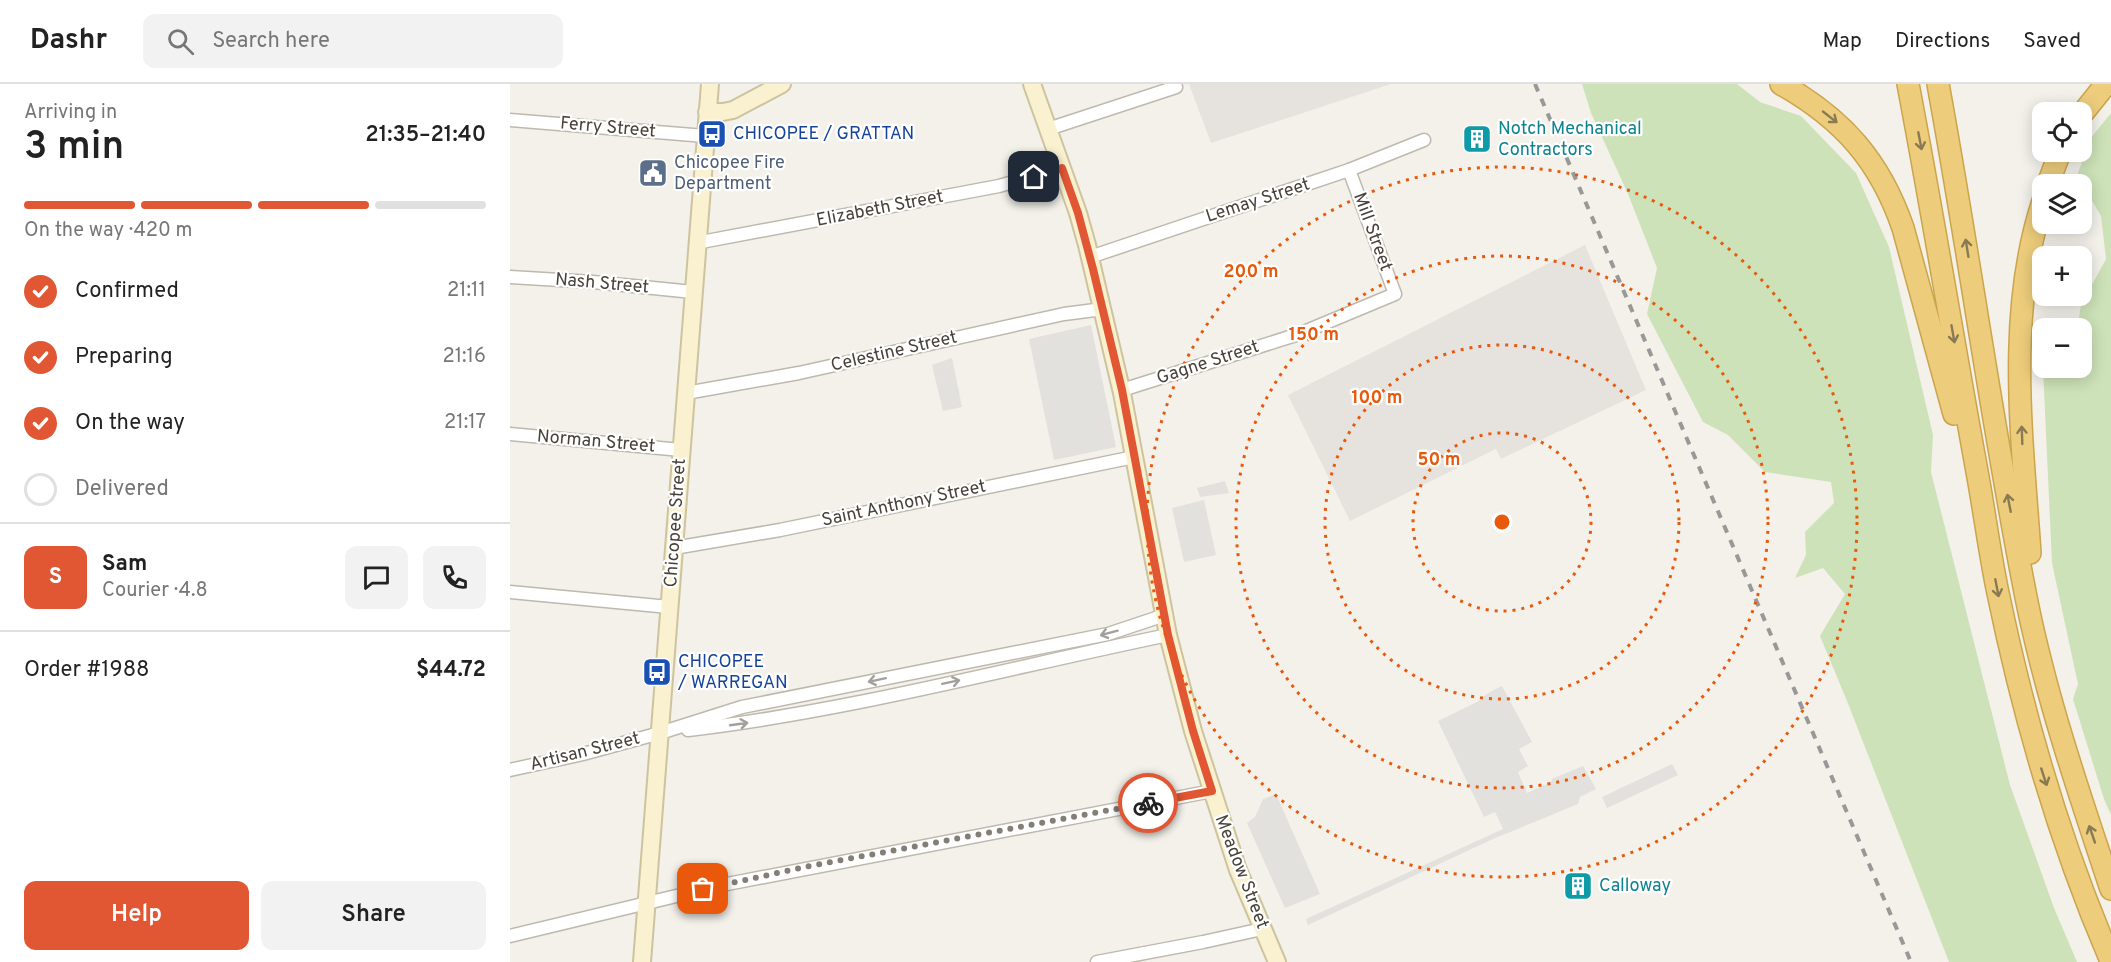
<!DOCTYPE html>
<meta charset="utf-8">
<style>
:root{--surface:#fff;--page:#f2f2f2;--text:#222;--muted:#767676;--line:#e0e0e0;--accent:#e15734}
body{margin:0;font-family:Overpass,sans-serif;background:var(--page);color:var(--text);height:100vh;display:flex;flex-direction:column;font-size:22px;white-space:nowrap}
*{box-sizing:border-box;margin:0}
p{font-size:20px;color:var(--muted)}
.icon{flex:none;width:33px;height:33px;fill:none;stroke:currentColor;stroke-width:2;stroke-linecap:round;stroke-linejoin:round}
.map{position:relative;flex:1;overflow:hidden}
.details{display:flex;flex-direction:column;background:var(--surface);width:510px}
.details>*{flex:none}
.controls{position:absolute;left:1522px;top:18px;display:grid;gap:12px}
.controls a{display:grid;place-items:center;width:60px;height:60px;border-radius:12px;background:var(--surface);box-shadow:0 3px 15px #0003;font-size:30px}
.pin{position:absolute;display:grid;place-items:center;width:51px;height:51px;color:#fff;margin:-26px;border-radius:12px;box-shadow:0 3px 9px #0006}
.courier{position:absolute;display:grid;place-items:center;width:60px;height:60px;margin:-30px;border:4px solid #e15734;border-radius:50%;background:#fff;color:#222;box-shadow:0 2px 8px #0007}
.overview em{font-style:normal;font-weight:600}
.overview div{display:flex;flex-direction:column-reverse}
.overview{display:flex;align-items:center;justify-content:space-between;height:102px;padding:0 24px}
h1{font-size:39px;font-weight:600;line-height:45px}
.bar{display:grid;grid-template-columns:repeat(4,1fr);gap:9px 6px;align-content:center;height:72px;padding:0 24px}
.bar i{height:8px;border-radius:4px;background:var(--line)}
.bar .current{background:var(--accent)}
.bar p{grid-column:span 4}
.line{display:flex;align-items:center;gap:15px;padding:0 24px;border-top:2px solid var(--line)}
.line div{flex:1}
.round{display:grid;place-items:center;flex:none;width:63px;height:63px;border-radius:12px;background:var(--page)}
ol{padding:0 24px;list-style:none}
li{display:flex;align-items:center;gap:18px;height:66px}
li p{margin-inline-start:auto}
li .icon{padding:6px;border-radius:50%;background:var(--accent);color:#fff;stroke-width:4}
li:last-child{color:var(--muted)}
li i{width:33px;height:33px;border:3px solid var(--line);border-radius:50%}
.primary-button{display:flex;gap:12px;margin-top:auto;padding:12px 24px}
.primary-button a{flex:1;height:69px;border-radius:12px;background:var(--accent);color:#fff;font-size:24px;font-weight:600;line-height:69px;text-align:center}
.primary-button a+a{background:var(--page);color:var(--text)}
header{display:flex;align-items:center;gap:36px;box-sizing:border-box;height:84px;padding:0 30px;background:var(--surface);border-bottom:2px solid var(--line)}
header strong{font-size:28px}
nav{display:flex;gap:33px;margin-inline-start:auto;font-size:21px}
.search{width:420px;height:54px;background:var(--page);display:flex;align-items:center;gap:15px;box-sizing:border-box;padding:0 21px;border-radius:12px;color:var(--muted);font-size:22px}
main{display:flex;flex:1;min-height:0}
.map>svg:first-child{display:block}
.industrial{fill:#e6e3df}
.green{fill:#cde2b8}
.parking{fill:#e2e1de}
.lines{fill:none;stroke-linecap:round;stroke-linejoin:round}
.street-casing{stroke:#beb9ae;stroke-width:15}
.secondary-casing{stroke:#cdc49f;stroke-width:20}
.highway-casing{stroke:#cca44c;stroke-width:24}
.street{stroke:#fff;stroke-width:12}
.secondary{stroke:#f9f1cf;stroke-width:16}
.highway{stroke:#edcd7c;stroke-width:21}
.rail{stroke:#989898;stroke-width:4;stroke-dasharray:8 8;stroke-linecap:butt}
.oneway{stroke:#897a54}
.oneway2{stroke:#a3a09c}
.done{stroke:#837f77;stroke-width:6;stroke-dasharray:0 10.8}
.route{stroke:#e15734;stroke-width:8}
.ring{fill:none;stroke:#e8590c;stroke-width:3;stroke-dasharray:3 6}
.labels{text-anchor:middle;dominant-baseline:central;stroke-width:4.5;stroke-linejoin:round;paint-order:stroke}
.street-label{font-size:18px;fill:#474239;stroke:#fff}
.culture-label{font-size:18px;fill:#0d838f;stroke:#fff;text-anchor:start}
.transit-label{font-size:18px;fill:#164399;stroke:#fff;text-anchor:start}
.service-label{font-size:18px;fill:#4e5e75;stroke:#fff;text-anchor:start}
.centre{fill:#e8590c;stroke:#fff;stroke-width:3}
.ring-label{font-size:18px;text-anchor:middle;font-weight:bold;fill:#e8590c;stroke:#fff;stroke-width:4.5;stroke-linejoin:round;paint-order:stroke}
</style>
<header>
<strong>Dashr</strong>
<div class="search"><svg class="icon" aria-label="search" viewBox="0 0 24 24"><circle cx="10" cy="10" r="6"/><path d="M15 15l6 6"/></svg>Search here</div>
<nav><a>Map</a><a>Directions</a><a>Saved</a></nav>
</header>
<main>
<section class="details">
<div class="overview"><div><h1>3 min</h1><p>Arriving in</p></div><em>21:35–21:40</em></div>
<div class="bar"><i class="current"></i><i class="current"></i><i class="current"></i><i></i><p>On the way · 420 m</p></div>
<ol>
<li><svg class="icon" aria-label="check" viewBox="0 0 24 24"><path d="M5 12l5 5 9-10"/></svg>Confirmed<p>21:11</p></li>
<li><svg class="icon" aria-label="check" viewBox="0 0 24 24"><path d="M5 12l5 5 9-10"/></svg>Preparing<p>21:16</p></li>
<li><svg class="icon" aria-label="check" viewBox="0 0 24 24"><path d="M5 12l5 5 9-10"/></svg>On the way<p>21:17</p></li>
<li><i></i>Delivered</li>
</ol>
<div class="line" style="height:108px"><b class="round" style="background:var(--accent);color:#fff">S</b><div><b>Sam</b><p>Courier · 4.8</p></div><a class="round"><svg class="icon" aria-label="chat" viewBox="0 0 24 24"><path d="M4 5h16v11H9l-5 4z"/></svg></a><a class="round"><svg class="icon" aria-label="phone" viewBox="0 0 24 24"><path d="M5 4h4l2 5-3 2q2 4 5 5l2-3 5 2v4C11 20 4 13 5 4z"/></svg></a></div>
<div class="line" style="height:78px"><div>Order #1988</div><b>$44.72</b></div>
<div class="primary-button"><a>Help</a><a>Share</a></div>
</section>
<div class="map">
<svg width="1601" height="878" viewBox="0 0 1601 878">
<rect width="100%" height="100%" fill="#f3f1ea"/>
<g class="industrial">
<path d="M679 0H881L701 59Z"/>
<path d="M1075 161 1136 306 991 375 986 365 840 437 778 311Z"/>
</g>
<g class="green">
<path d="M1072 0H1227L1250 18 1291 32 1346 89 1379 163 1423 351 1421 388 1500 701 1544 824 1567 878H1439L1337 617 1310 552 1335 510 1313 484 1285 494 1296 471 1295 448 1324 419 1321 398 1255 388 1218 351 1193 338 1137 230 1147 184 1118 110 1081 29Z"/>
<path d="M1601 29V731L1594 715 1563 615 1568 600 1542 479 1533 284H1572V244H1553L1569 234 1571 221 1596 175 1591 132 1572 100 1566 95 1580 55Z"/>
</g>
<g class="parking">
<path d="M581 241 606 363 544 376 519 255Z"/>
<path d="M442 274 452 323 433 327 422 281Z"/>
<path d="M715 397 719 409 690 413 687 404Z"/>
<path d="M694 416 706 471 674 478 662 424Z"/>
<path d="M992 602 1022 658 1009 665 1018 682 1008 688 1017 709 1041 698 1042 695 1073 682 1086 705 1070 713 1068 720 983 755 798 841 796 835 993 745 985 728 974 733 928 637 967 618 980 608Z"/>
<path d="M1162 680 1168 691 1097 724 1092 713Z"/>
<path d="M766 710 810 810 775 824 737 739 745 733 753 715Z"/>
</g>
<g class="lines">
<g class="street-casing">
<g id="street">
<path d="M0 36 195 52"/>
<path d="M538 45 666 3 665 0"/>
<path d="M186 159 489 102 552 84"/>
<path d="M580 173 839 86 914 56"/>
<path d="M0 193 83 198 183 208"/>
<path d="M612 306 789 250 885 210 839 86"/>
<path d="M176 309 289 289 554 230 593 225"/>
<path d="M0 350 171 366"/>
<path d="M164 464 270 446 624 373"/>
<path d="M0 508 159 523"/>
<path d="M178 646C340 627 498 584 658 551"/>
<path d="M0 686 73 670 150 649 232 623 598 550 655 531"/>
<path d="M0 852 212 801 702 707"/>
<path d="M587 878 693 858 752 845"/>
</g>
</g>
<g class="secondary-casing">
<g id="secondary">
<path d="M522 0 568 129 577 161 612 309 658 551 683 647 728 786 767 878"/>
<path d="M197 28H213L223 26 272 0"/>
<path d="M132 878 200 0"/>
</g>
</g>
<g class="highway-casing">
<g id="highway">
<path d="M1271 0C1333 35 1370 77 1393 144L1444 330"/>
<path d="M1398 0C1423 131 1444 262 1468 393 1475 432 1480 471 1488 509 1514 635 1550 759 1601 877"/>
<path d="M1428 0C1460 174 1483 349 1518 523 1538 619 1570 712 1601 805"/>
<path d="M1572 30 1596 0"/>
<path d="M1538 100 1550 68"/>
<path d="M1520 469C1512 352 1496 229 1533 117"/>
</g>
</g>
<use href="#street" class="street"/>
<use href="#secondary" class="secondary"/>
<use href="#highway" class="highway"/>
<path class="rail" d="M1025 0 1401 878"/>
</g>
<defs><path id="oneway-shaft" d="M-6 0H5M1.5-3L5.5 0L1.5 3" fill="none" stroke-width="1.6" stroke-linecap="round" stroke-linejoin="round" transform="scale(1.5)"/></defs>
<g class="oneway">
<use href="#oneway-shaft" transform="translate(1320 33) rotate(38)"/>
<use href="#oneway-shaft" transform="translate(1410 57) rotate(79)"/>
<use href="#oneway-shaft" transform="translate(1457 164) rotate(-99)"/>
<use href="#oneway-shaft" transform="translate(1443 250) rotate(80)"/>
<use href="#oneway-shaft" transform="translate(1512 351) rotate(-92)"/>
<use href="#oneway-shaft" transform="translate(1499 419) rotate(-101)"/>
<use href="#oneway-shaft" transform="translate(1487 504) rotate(79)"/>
<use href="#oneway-shaft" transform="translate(1534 693) rotate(72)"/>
<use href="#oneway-shaft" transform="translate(1582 750) rotate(-109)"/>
</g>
<g class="oneway2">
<use href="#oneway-shaft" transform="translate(599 549) rotate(165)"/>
<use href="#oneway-shaft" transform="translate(367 596) rotate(168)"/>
<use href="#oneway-shaft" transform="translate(441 598) rotate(-12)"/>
<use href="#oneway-shaft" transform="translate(229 640) rotate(-8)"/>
</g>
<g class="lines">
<path class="done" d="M193 805 300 782 638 719"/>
<path class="route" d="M524 93 552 84 568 129 583 185 612 306 658 551 683 647 702 707 638 719"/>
</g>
<g class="ring">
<circle cx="992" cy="438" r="89"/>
<circle cx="992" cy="438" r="177"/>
<circle cx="992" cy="438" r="266"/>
<circle cx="992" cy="438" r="355"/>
</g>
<defs>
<g id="bus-square" transform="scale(1.5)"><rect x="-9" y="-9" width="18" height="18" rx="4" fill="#1a4fb4" stroke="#fff"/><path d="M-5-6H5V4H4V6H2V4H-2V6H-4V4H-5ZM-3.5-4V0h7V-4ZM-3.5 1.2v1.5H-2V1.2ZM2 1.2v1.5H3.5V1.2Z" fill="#fff"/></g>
<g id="building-square" transform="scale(1.5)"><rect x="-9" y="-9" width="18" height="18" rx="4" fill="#0f9aa8" stroke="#fff"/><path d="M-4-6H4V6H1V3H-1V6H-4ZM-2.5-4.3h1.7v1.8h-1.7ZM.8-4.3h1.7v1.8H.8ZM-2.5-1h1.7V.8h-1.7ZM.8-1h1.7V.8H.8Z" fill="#fff"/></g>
<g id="civic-square" transform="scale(1.5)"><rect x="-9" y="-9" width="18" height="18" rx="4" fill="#5c6f8a" stroke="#fff"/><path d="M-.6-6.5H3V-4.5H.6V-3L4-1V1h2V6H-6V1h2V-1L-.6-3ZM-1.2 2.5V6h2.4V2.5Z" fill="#fff"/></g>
</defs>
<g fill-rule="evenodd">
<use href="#bus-square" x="202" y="50"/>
<use href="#building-square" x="967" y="55"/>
<use href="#civic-square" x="143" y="89"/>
<use href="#bus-square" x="147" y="588"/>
<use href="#building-square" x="1068" y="802"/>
</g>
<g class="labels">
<g class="street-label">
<text transform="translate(98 44) rotate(5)">Ferry Street</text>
<text transform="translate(748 117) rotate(-18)">Lemay Street</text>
<text transform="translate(370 125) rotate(-11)">Elizabeth Street</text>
<text transform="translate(862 148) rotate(70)">Mill Street</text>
<text transform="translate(92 200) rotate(5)">Nash Street</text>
<text transform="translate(384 268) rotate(-13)">Celestine Street</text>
<text transform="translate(698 279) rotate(-18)">Gagne Street</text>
<text transform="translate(86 358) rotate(5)">Norman Street</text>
<text transform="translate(394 420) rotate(-12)">Saint Anthony Street</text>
<text transform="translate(166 439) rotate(-86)">Chicopee Street</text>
<text transform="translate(75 668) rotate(-14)">Artisan Street</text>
<text transform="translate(731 788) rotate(69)">Meadow Street</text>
</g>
<g class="culture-label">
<text x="988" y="45">Notch Mechanical<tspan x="988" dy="21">Contractors</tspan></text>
<text x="1089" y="802">Calloway</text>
</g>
<g class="transit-label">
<text x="223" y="50">CHICOPEE / GRATTAN</text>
<text x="168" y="578">CHICOPEE<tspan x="168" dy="21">/ WARREGAN</tspan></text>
</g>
<g class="service-label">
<text x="164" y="79">Chicopee Fire<tspan x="164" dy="21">Department</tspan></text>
</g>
</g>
<circle cx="992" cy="438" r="9" class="centre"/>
<g class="ring-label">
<text x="741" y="193">200 m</text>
<text x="804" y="256">150 m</text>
<text x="867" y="319">100 m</text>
<text x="929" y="381">50 m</text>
</g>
</svg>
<div class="controls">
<a><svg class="icon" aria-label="locate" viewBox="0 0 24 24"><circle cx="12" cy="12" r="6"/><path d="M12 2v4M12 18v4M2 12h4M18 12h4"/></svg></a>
<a><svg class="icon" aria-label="layers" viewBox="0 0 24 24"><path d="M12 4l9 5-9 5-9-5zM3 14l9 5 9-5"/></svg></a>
<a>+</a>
<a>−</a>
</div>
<div class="pin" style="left:193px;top:805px;background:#ea580c"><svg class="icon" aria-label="bag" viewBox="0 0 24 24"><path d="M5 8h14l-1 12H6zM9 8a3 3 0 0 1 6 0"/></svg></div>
<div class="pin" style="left:524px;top:93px;background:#1f2937"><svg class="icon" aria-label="home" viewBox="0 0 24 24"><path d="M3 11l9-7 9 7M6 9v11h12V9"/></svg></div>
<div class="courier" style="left:638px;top:719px"><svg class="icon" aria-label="bike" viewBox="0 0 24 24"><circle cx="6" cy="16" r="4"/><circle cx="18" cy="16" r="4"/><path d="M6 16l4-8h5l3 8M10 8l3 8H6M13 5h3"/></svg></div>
</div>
</main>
